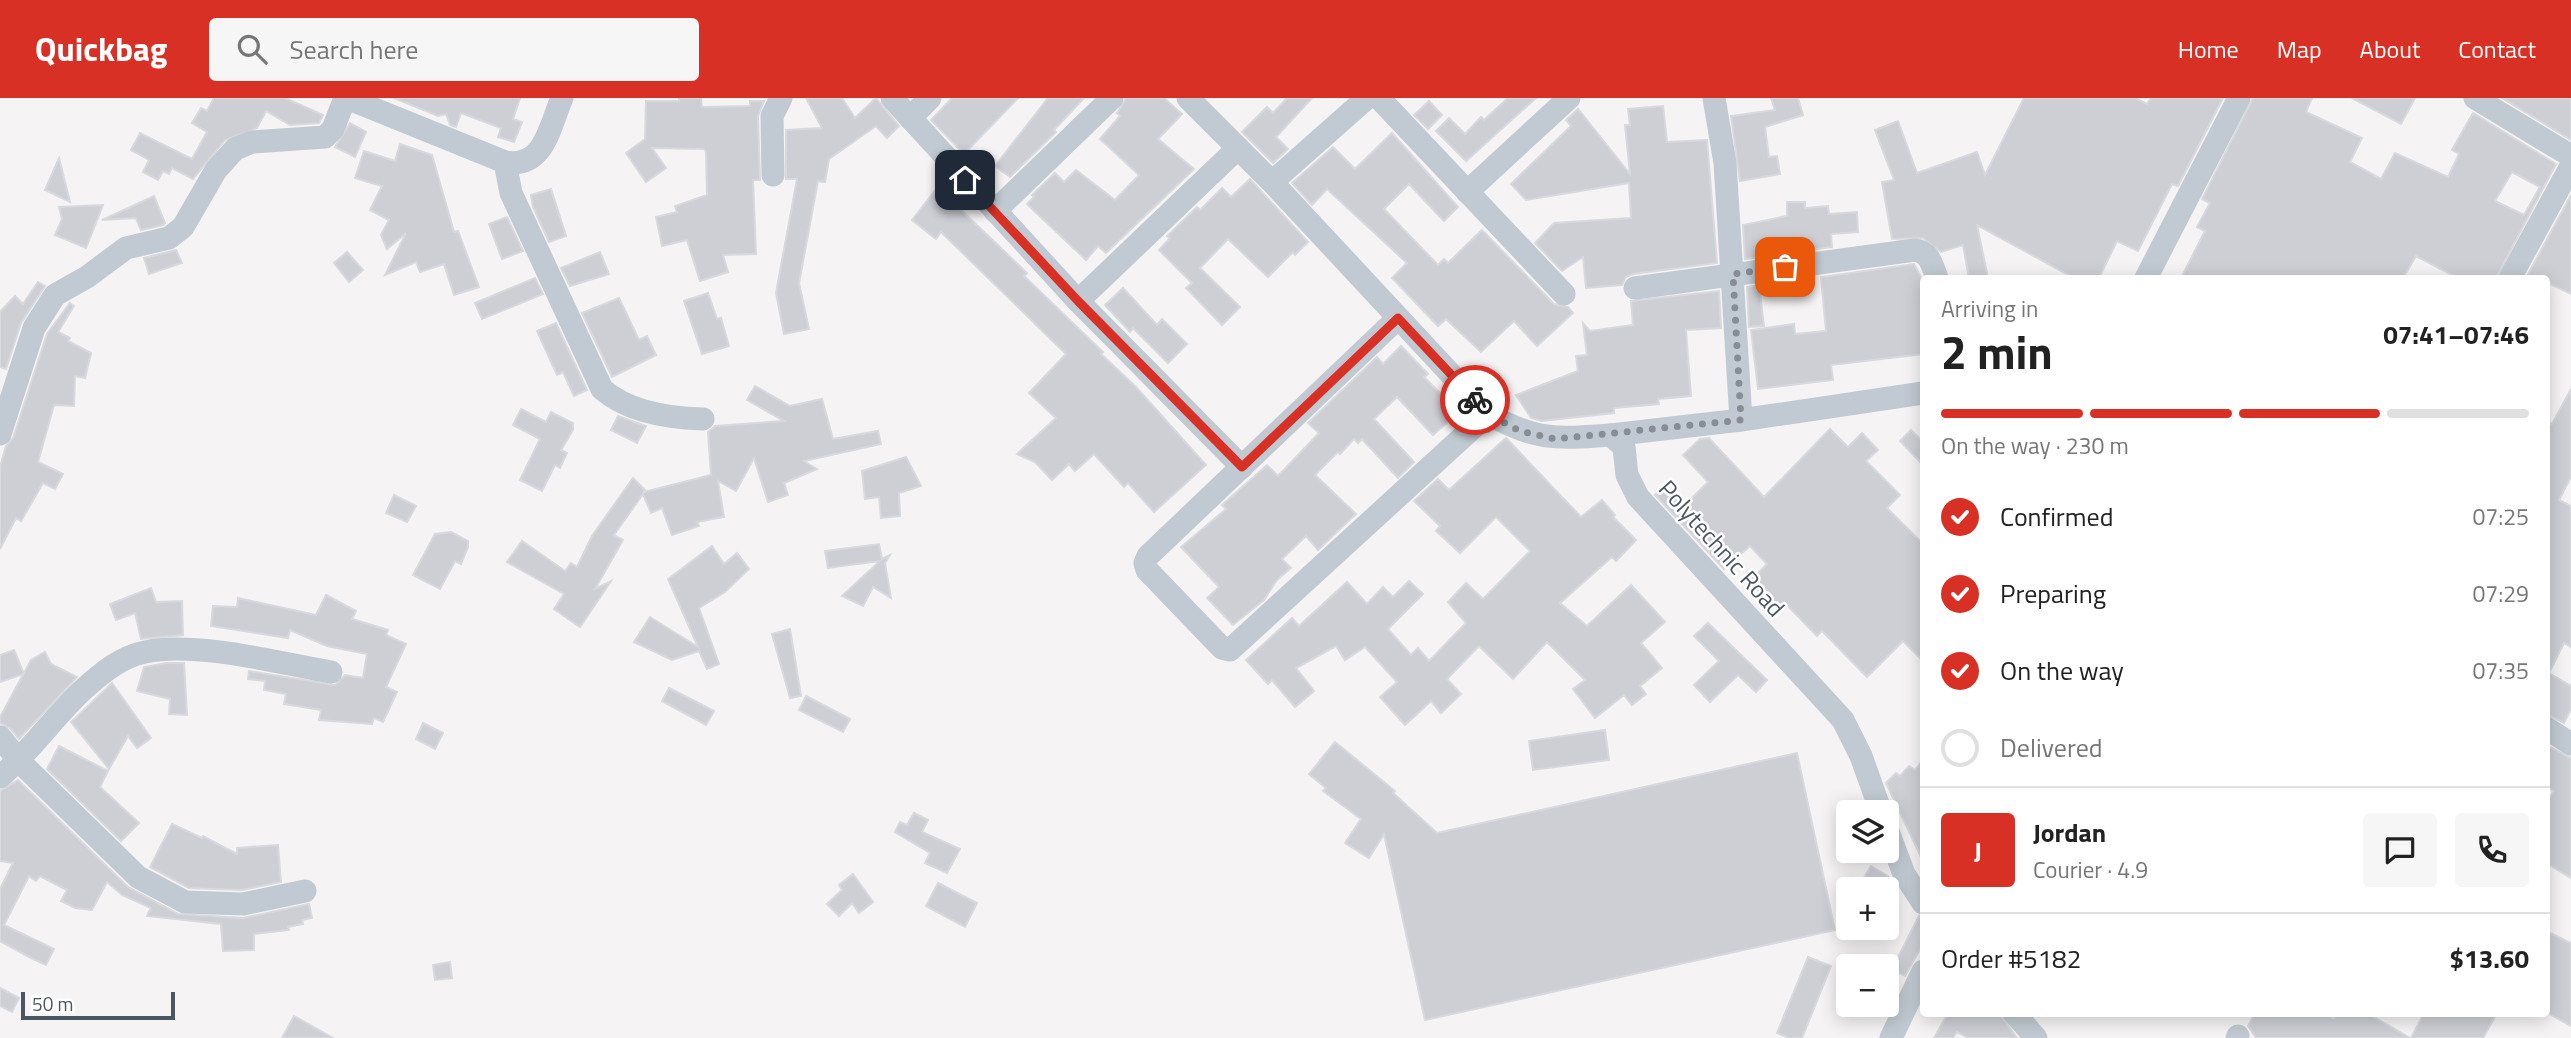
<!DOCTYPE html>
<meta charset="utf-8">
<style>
:root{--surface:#fff;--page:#f6f6f6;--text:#222;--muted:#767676;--line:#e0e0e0;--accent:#d93025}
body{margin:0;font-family:"Titillium Web",sans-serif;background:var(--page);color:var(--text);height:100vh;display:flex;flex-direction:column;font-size:26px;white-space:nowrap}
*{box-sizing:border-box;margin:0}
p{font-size:23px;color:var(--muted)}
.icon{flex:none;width:38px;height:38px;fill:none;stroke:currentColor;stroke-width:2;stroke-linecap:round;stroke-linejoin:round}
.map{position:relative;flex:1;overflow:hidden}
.details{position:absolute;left:1920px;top:177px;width:630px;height:742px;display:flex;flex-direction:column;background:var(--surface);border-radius:7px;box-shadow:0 4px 18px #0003}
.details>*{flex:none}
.tools{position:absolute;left:1836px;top:702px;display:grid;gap:14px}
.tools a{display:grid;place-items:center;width:63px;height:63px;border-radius:7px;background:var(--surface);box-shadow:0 4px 18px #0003;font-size:35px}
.scale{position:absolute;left:21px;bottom:18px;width:154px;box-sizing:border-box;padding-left:7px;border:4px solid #4a5661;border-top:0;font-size:19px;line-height:24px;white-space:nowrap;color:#4a5661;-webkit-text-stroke:5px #fff;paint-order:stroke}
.pin{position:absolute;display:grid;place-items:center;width:60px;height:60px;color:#fff;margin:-30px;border-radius:14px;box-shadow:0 4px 10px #0006}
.courier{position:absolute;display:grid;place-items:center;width:70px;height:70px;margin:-35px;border:5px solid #d93025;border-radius:50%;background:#fff;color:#222;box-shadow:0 2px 9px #0007}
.summary em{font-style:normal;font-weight:700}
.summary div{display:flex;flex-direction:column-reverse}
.summary{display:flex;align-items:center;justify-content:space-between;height:119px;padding:0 21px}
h1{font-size:46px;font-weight:700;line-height:52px}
.bar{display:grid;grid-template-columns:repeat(4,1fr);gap:10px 7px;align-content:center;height:84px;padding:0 21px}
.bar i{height:9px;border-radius:5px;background:var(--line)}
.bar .active{background:var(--accent)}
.bar p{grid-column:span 4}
.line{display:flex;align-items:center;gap:18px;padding:0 21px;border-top:2px solid var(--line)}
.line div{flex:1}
.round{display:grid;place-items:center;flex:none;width:74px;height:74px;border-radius:7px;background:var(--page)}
ol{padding:0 21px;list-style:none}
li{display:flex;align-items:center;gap:21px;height:77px}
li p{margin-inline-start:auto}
li .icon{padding:7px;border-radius:50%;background:var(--accent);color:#fff;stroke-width:4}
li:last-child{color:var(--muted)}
li i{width:38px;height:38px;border:4px solid var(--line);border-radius:50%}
header{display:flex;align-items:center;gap:42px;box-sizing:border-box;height:98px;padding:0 35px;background:var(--accent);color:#fff}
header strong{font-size:33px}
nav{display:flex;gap:38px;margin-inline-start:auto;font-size:24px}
.search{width:490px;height:63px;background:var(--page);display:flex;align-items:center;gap:18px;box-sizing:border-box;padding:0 24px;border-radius:7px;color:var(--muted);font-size:26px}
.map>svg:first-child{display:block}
.building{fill:#cdcfd5;stroke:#d7d9de;stroke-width:2;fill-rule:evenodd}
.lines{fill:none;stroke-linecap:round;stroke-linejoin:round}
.minor{stroke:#c1cad2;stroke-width:23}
.done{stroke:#868d94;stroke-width:7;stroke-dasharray:0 12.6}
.route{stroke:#d93025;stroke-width:9}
.labels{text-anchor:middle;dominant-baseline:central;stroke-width:5;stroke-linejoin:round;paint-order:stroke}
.street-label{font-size:24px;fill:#4a5661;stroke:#fff}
</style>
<header>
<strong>Quickbag</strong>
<div class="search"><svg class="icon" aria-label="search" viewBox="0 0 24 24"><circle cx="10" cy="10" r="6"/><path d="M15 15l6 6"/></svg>Search here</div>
<nav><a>Home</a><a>Map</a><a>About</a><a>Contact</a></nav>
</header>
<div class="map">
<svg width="2571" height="940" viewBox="0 0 2571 940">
<rect width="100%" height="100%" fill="#f5f3f3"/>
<g class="building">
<path d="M214 0H285L323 17 319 25 290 27 266 13 257 30 225 42 193 81 172 70 169 76 163 73 158 82 143 74 149 62 131 52 140 35 192 61 207 34 192 25 201 10 207 13Z"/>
<path d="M394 0H520L513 21 522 24 514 44 498 39 501 30 461 15 456 29 450 27 446 16 438 18Z"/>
<path d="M679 0H701L702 9 750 8V3H764L758 18 760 82H753L756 156 723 157 728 174 700 183 687 142 662 148 656 119 677 114 675 108 707 97 706 54 704 51 652 50 666 70 646 84 626 55 645 41 646 3H679Z"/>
<path d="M806 0H842L855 20 876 0 899 28 887 40 876 28 829 61 825 84 818 83 799 185 809 231 784 236 776 195 797 81H786V32L822 30Z"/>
<path d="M952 0H1018L964 56 931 22Z"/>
<path d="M1048 0H1084L1054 32 1056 34 1010 79 995 68Z"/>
<path d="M1126 0H1164L1182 16 1158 41 1194 71 1106 155 1098 148 1086 162 1027 106 1034 99 1032 97 1055 75 1064 84 1076 72 1115 102 1139 77 1100 41 1120 18 1117 15Z"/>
<path d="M1287 0H1312L1276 39 1288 51 1273 65 1242 34 1267 9 1273 15Z"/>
<path d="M1508 0H1536L1466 63 1436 33 1449 20 1465 36 1481 19 1484 22Z"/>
<path d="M1771 0H1798L1803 17 1765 29 1769 59 1777 58 1780 76 1740 83 1731 18 1775 12Z"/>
<path d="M2024 0H2135L2147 6 2151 0H2223L2178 88 2172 86 2138 153 2117 143 2099 180H2074L1977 127 1988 180H1969L1963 147 1941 154 1923 140 1892 141 1882 84 1894 82 1875 32 1898 23 1917 75 1977 54 1985 77Z"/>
<path d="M2253 0H2312L2306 14 2362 40 2350 64 2381 81 2395 55 2448 79 2459 56 2452 52 2473 15 2556 66 2496 180H2458L2416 158 2403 180H2181L2205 133 2197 129 2210 105 2202 101ZM2512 74 2540 89 2524 117 2495 103Z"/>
<path d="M2352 0H2415L2401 26Z"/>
<path d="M2502 0H2571V42Z"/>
<path d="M1429 3 1442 17 1428 31 1414 17Z"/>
<path d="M1663 8 1667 44 1707 42 1717 165 1633 176 1626 179 1622 187 1586 190 1583 159 1562 173 1535 145 1554 125 1631 120 1629 85 1526 102 1511 86 1571 28 1566 22 1578 11 1630 76 1625 27H1630L1628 11Z"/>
<path d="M350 25 366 34 355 59 335 49Z"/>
<path d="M1392 35 1458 109 1444 123 1409 86 1384 111 1438 167 1444 161 1448 165 1482 132 1554 206 1568 209 1573 215 1537 248 1514 223 1481 254 1446 221 1438 228 1392 180 1407 165 1327 91 1312 107 1292 85 1333 49 1355 71Z"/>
<path d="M400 46 432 57 454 134 458 133 479 189 454 197 444 166 420 174 416 164 385 177 406 135 387 151 381 137 389 122 370 112 382 88 355 80 364 53 395 63Z"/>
<path d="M59 60 70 104 45 92Z"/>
<path d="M1250 81 1308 144 1295 157 1293 154 1268 179 1228 141 1200 170 1240 209 1222 227 1186 190 1192 185 1159 152 1170 140 1167 138 1197 109 1200 112 1222 90 1231 99Z"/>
<path d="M937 90 961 109 960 111 1027 175 1024 178 1103 254 1101 256 1136 289 1206 367 1154 414 1128 385 1124 389 1094 356 1075 373 1069 366 1052 382 1035 364 1017 356 1056 320 1029 295 1066 256 941 134 936 141 912 122Z"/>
<path d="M551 91 566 138 549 144 533 109 531 97Z"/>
<path d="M2571 97V196L2546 184V180H2526Z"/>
<path d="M154 98 165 125 163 127 141 132 136 120 102 122Z"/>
<path d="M1787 104H1805V110L1828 108 1829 116 1857 114 1858 134 1831 136 1832 149 1745 161 1743 127 1787 118Z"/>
<path d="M103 107 86 150 55 137 62 121 59 109Z"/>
<path d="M507 119 523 153 502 161 489 126Z"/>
<path d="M176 152 182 165 149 176 144 160Z"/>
<path d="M347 154 363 172 349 184 334 165Z"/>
<path d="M600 154 609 176 570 188 561 170Z"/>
<path d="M1914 166 1923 183V256L1831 267 1833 282 1758 291 1751 232 1794 226 1795 236 1826 233 1821 179Z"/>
<path d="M535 180 543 196 482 221 475 205Z"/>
<path d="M38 184 45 188 21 225 6 271 0 269V214L15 198 23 206Z"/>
<path d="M1759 187 1764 228 1749 229 1747 189Z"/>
<path d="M1123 190 1157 227 1162 221 1187 246 1168 265 1133 230 1130 234 1105 207Z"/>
<path d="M1719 193 1721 230 1686 232 1691 298 1658 301 1659 306 1614 310V315L1542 323 1531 320 1516 297 1578 273 1576 258 1587 257 1583 225 1590 233 1633 227 1631 203Z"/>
<path d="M708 195 717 221 721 220 729 248 702 256 684 203Z"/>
<path d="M619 200 639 242 647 238 656 257 612 279 582 215Z"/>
<path d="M70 205 74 208 58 234 70 240 68 243 91 255 85 280 75 278 74 308 54 307 38 364 63 376 55 391 43 385 21 423 16 420 0 451V369L6 348 13 340 47 236Z"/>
<path d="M556 225 587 292 574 298 563 274 557 277 537 233Z"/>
<path d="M1401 248 1428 276 1424 279 1459 314 1433 337 1397 299 1374 321 1414 364 1398 380 1362 341 1358 345 1354 341 1340 356 1338 354 1315 377 1356 416 1318 452 1306 438 1282 461 1291 470 1277 482 1264 502 1233 527 1207 500 1219 489 1181 449 1226 411 1222 407 1267 367 1278 378 1319 335 1308 325 1377 259 1383 266Z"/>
<path d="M755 288 790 308 822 301 833 341 878 333 881 346 804 363 817 371 784 385 788 397 768 404 754 360 736 393 718 383 724 419 697 424 699 428 672 437 662 410 651 415 643 396 614 437 623 442 595 491 611 483 580 529 554 511 564 496 507 464 522 443 565 473 571 465 577 469 592 438 633 380 645 392 644 394 711 377 708 334 715 328 784 323 747 302Z"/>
<path d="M2571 291V379L2559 402 2571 408V549L2564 545 2549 575 2571 588V611L2564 625 2546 616V323L2552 326Z"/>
<path d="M521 311 546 324 551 314 573 325V332L561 352 567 355 560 370 555 367 542 393 520 382 540 341 513 327Z"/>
<path d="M618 318 646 328 637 345 611 332Z"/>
<path d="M1830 331 1848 349 1862 335 1878 352 1866 363 1900 397 1887 410 1923 446V563L1903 543 1867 579 1822 533 1817 538 1787 507 1781 514 1749 484 1767 466 1750 448 1724 471 1655 397 1663 388 1684 408 1708 384 1683 357 1700 341 1709 340 1764 399Z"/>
<path d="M1911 332 1923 344V367L1900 343Z"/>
<path d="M1506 340 1581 419 1602 402 1615 417 1613 419 1636 442 1616 463 1612 459 1560 505 1587 528 1631 487 1665 524 1641 545 1662 570 1640 588 1646 596 1632 607 1624 597 1595 620 1573 591 1585 582 1547 544 1513 581 1479 548 1447 581 1461 596 1441 615 1431 603 1405 627 1380 599 1397 584 1365 549 1345 562 1336 548 1296 570 1314 593 1295 609 1272 582 1268 586 1246 562 1292 520 1299 528 1347 484 1367 506 1383 489 1393 499 1409 483 1423 496 1388 531 1411 557 1418 550 1429 563 1466 525 1448 504 1466 485 1483 501 1530 453 1496 419 1460 455 1436 433 1440 428 1414 403 1438 381 1449 392Z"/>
<path d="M906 359 921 388 899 395 900 418 881 420 879 399 865 401 862 373Z"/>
<path d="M394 397 416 408 407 424 386 415Z"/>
<path d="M451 434 468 443V449L461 466 455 463 440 491 413 477 435 436Z"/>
<path d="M879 446 882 461 890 457 885 465 891 500 873 489 863 508 842 498 880 463 828 470 825 453Z"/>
<path d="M712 448 724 466 737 455 749 471 725 494 699 510 719 566 707 571 699 553 672 562 634 544 650 519 698 549 668 481Z"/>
<path d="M151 490 156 504 182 503 183 537 141 541 135 515 116 522 110 506Z"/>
<path d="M326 497 356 513 352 521 388 532 386 537 406 546 386 589 397 594 383 624 374 620 372 626 319 622 321 612 284 606 286 596 264 592 265 583 248 581 249 573 335 587 345 577 363 580 367 556 327 548 290 532 288 540 211 528 213 508 237 509 238 500 316 517Z"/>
<path d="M1708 525 1767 582 1756 594 1738 577 1710 604 1694 587 1719 563 1694 538Z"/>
<path d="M790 531 801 598 790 600 772 536Z"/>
<path d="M14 552 24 576 0 584V557Z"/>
<path d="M45 554 51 566 77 579 19 641 10 630 0 625V619L31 562Z"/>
<path d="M166 565H184L187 617 169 616 170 601 137 593 144 569Z"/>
<path d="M112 585 151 640 137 650 128 638 109 671 71 624Z"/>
<path d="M669 590 714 613 706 627 662 603Z"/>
<path d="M806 598 850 621 843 634 799 612Z"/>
<path d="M423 625 443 635 435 651 416 641Z"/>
<path d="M1605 632 1609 662 1533 672 1529 643Z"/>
<path d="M1335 644 1395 693 1393 695 1437 735 1797 655 1835 832 1425 922 1384 736 1369 760 1345 745 1361 721 1323 693 1326 690 1309 676Z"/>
<path d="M2546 647 2571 660V780L2546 765V706L2554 693 2546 688Z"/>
<path d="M59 648 108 673 100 689 139 725 121 743 47 671Z"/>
<path d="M1923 662V763L1886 685 1896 675 1900 678 1909 668 1915 672Z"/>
<path d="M18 682 128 789 178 816 243 820 309 806 312 820 302 822 303 826 288 829 289 832 254 836V852L223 853 221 826 147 818 151 810 122 797 107 784 92 812 75 810 61 803 67 792 40 778 36 783 29 778 4 827 54 851 46 867 31 860 0 843V791L13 765 0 763V693Z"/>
<path d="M914 715 928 722 922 734 960 751 947 775 925 765 930 755 895 734 900 724 907 727Z"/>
<path d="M172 726 202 740 203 738 237 756V750L278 747 281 784 242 792 189 790 150 769Z"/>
<path d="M1871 768 1888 778 1880 791H1857Z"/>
<path d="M853 776 873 804 859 815 852 805 839 818 827 806 842 792 839 787Z"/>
<path d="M938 785 977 805 965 829 926 808Z"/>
<path d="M1919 818 1923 819V846L1905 878 1892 871Z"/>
<path d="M2546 833 2571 845V928L2546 914Z"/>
<path d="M1808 859 1831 868 1802 940H1789L1777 935Z"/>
<path d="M450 864 452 880 435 882 433 867Z"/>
<path d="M0 890 19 900 12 914 0 908Z"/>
<path d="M1948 915H1999L2017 940H1968L1957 934 1953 940H1934Z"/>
<path d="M2255 915H2323L2334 921 2337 915H2367L2410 940H2256L2248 928Z"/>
<path d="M2424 915H2497L2483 940H2411Z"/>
<path d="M294 918 333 940H282Z"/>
</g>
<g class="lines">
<g class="minor">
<path d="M347 0 505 64C544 71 549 30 562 0"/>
<path d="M892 0 1078 203 1242 369"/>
<path d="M1188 0 1272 84 1488 316C1537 343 1556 341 1611 337L1624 349 1627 377 1638 399 1843 622 1861 658 1881 714"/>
<path d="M1379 0 1564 196"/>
<path d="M1714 0 1725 65 1741 322"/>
<path d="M2475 0 2571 58"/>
<path d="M910 20 930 0"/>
<path d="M505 64 511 95 602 291C628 314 669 320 703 321"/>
<path d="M773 77 772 18 781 0"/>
<path d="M1272 84 1367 0"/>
<path d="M1467 94 1569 0"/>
<path d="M995 113 1112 0"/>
<path d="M2146 180 2239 0"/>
<path d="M2510 180 2571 68"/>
<path d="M1635 190 1915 152C1930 154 1932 167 1937 180"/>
<path d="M1078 203 1238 50"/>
<path d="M1398 220 1148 458 1145 465 1147 472 1222 550 1230 552 1488 316"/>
<path d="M0 336 34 230 55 197 87 179 126 150 169 140 183 129 216 72 235 51 252 44 325 39 333 31 345 0"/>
<path d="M1611 337 1741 322 1923 295"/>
<path d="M2546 630 2571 646"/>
<path d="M0 639 19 663 138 779 185 804 243 806 305 793"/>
<path d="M0 679C32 652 55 617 85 590 103 574 121 559 145 554 196 543 279 565 331 574"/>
<path d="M1886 728 1904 776 1923 805"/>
<path d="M2014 915 2036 940"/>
<path d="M1891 940 1923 873"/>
<path d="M2237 940 2238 938"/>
</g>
</g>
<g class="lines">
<path class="done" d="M1475 302 1488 316 1520 333 1555 341 1741 322 1733 176 1785 169"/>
<path class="route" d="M965 82 1078 203 1242 369 1398 220 1475 302"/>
</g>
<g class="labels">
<g class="street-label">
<text transform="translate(1722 450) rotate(48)">Polytechnic Road</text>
</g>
</g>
</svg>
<div class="tools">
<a><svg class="icon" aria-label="layers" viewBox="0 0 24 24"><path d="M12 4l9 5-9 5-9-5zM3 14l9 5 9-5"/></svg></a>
<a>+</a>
<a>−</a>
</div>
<div class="scale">50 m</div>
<div class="pin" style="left:1785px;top:169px;background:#ea580c"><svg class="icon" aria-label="bag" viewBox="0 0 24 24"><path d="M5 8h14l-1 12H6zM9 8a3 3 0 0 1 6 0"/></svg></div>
<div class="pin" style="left:965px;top:82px;background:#1f2937"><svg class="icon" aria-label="home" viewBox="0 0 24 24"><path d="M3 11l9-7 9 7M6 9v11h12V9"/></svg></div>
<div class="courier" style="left:1475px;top:302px"><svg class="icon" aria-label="bike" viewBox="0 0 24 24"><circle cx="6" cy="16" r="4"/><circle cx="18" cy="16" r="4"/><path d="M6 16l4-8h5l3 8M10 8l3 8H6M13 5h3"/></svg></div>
<section class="details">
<div class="summary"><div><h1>2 min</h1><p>Arriving in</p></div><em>07:41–07:46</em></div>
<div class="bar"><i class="active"></i><i class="active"></i><i class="active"></i><i></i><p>On the way · 230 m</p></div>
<ol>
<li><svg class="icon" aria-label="check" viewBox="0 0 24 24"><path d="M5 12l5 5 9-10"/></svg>Confirmed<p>07:25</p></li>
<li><svg class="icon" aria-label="check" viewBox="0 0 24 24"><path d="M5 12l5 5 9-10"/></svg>Preparing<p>07:29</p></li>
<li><svg class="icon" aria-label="check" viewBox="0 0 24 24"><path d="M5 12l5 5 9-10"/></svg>On the way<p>07:35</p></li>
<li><i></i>Delivered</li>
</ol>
<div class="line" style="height:126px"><b class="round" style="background:var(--accent);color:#fff">J</b><div><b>Jordan</b><p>Courier · 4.9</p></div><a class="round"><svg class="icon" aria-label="chat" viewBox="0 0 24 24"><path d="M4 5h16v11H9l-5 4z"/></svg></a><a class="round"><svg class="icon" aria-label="phone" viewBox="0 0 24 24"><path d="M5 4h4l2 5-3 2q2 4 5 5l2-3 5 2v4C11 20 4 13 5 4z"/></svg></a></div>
<div class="line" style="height:91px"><div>Order #5182</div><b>$13.60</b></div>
</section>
</div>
